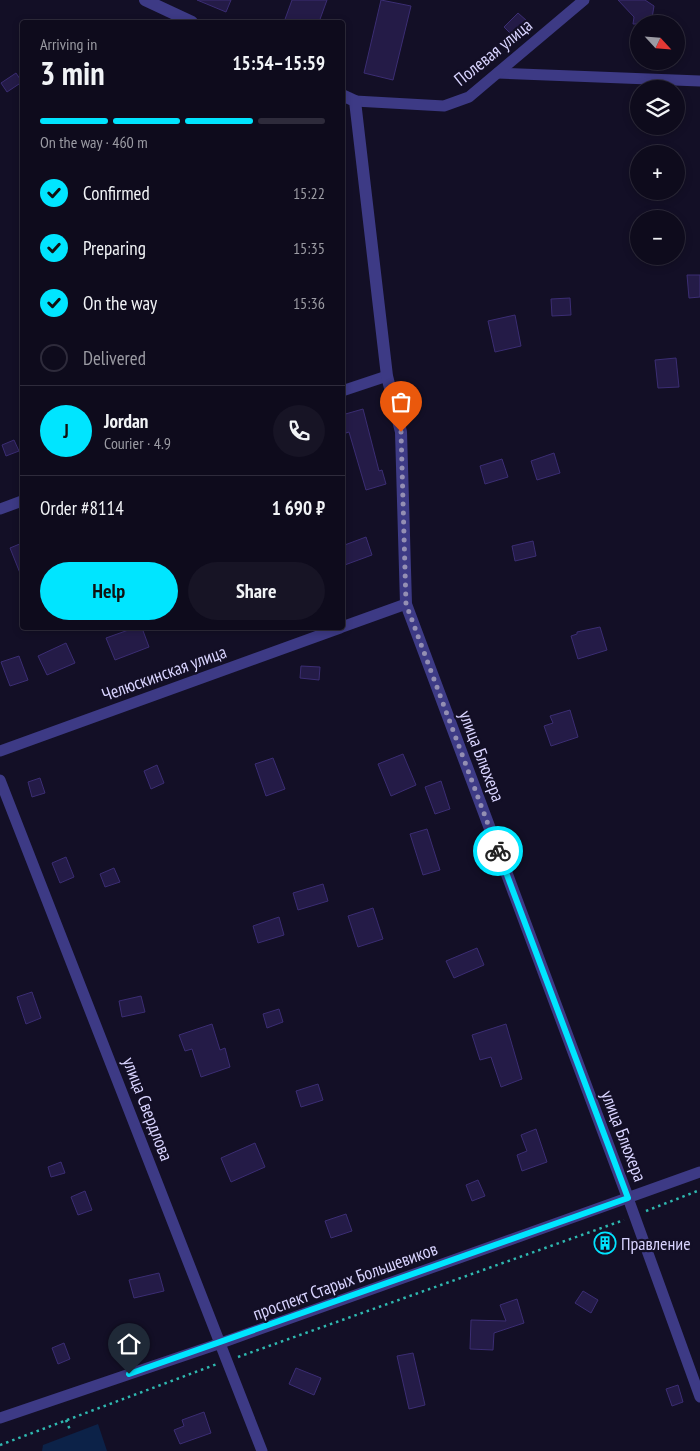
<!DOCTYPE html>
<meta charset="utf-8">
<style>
:root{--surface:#0e0b1c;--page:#171425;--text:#f1f3f6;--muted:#9b9ba3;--line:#2e2b3b;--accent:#00e5ff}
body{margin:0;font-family:"PT Sans Narrow",sans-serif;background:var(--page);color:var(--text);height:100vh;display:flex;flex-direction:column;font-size:19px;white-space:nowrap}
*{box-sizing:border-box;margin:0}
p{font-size:16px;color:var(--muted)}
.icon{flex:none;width:28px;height:28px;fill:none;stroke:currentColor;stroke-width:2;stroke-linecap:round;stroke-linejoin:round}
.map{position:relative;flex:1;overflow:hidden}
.panel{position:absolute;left:20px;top:20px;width:325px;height:610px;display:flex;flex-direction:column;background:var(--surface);border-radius:5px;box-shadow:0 2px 8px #0003,0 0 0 1px var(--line)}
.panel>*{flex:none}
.needle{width:32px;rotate:116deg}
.controls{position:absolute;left:630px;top:15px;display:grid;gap:10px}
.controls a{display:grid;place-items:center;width:55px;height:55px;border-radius:50%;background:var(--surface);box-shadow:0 2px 8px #0003,0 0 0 1px var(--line);font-size:25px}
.pin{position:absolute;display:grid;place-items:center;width:42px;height:42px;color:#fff;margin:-51px -21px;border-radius:50% 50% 50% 0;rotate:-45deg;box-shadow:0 0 5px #0007}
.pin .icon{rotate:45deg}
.courier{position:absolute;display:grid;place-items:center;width:50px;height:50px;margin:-25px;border:4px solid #00e5ff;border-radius:50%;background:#fff;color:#222;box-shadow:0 1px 6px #0007}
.headline em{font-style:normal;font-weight:700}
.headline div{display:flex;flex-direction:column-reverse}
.headline{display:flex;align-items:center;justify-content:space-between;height:85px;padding:0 20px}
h1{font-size:32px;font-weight:700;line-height:38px}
.bar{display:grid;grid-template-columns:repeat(4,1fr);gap:8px 5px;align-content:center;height:60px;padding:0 20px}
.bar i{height:6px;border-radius:4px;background:var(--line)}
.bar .active{background:var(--accent)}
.bar p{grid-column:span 4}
.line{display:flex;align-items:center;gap:12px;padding:0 20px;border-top:1px solid var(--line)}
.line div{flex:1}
.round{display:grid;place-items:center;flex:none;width:52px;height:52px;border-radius:26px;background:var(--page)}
ol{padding:0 20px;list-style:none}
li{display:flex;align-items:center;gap:15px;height:55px}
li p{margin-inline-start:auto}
li .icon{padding:5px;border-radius:50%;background:var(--accent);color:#111;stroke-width:4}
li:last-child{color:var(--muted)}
li i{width:28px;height:28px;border:2px solid var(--line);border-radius:50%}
.action{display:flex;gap:10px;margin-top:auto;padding:10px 20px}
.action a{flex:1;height:58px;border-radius:30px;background:var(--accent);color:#111;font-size:20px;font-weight:700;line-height:58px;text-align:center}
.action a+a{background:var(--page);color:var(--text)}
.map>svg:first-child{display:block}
.water{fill:#0c2248}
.building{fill:#241b47;stroke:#3b2d73}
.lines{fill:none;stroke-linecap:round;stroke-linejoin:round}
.path{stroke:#2fb8b0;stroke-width:2.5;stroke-dasharray:2.5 4;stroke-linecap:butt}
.minor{stroke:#3d3a85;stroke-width:11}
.tertiary{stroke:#3d3a85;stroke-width:12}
.done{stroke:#948fb3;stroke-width:5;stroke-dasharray:0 9}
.route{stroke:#00e5ff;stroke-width:6}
.labels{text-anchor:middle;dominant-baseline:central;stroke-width:4.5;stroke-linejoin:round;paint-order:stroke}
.street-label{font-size:18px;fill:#d9d4ff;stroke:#130f26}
.poi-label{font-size:18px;fill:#d9d4ff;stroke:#130f26;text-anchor:start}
</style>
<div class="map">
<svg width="700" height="1451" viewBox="0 0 700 1451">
<rect width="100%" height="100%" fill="#130f26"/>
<path class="water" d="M98 1424 107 1451H42L43 1445Z"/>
<g class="building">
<path d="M197 0H231L226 12Z"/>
<path d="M292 0H327L319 22H284Z"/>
<path d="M381 0 411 6 393 80 364 73Z"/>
<path d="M618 0H645L654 6 651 24H633L634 17Z"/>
<path d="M518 13 527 21 513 36 504 27Z"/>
<path d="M16 73 22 82 7 92 1 83Z"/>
<path d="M687 275H700V297L689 298Z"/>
<path d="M570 298 571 315 552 316 551 299Z"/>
<path d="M515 315 521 346 495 352 488 321Z"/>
<path d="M676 358 679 387 658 388 655 360Z"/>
<path d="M363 409 379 471 382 470 386 484 366 490 349 432 346 433 342 423V415Z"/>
<path d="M14 440 19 451 6 456 2 445Z"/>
<path d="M554 453 560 473 537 480 531 461Z"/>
<path d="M502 459 508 477 485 484 480 466Z"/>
<path d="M366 537 372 555 342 566V546Z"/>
<path d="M533 541 536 556 515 561 512 546Z"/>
<path d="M22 543V578L10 548Z"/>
<path d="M600 627 607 650 578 659 571 636 577 634V632Z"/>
<path d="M134 628H142L149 647 115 660 106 638Z"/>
<path d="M66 643 75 663 47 675 38 656Z"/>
<path d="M19 656 28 680 10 686 1 662Z"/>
<path d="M301 666 320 667 319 680 300 678Z"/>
<path d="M570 710 578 737 551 746 544 726 553 723 550 716Z"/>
<path d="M403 754 416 785 391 796 378 764Z"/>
<path d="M273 758 285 789 266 796 255 764Z"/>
<path d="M157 765 164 783 151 789 144 771Z"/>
<path d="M40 778 45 793 32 797 28 782Z"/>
<path d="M441 781 450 809 435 814 425 787Z"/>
<path d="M427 829 440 870 423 875 410 834Z"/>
<path d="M66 857 74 877 60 883 52 863Z"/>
<path d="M114 868 120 882 105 887 100 874Z"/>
<path d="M323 884 328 901 298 910 293 893Z"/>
<path d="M373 908 383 939 358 947 348 916Z"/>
<path d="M279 917 284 935 258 943 253 926Z"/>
<path d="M477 948 484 965 454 978 446 961Z"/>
<path d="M32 992 41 1018 26 1024 17 997Z"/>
<path d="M141 996 145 1012 122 1017 119 1001Z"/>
<path d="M279 1009 283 1022 267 1028 263 1014Z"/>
<path d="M212 1024 220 1050 225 1048 230 1067 201 1077 192 1049 185 1051 179 1035Z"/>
<path d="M506 1024 522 1079 501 1087 491 1057 480 1060 472 1035Z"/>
<path d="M318 1084 323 1100 301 1107 296 1091Z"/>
<path d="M536 1129 547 1162 522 1171 517 1155 527 1151 521 1135Z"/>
<path d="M255 1143 265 1167 231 1182 221 1158Z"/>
<path d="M61 1162 65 1173 51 1177 48 1167Z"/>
<path d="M478 1180 485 1196 472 1201 466 1185Z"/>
<path d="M85 1191 92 1210 78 1215 71 1197Z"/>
<path d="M346 1214 352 1231 331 1238 325 1221Z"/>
<path d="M611 1232 616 1247 599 1253 594 1239Z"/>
<path d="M159 1273 164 1291 134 1298 129 1280Z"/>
<path d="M583 1291 598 1300 591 1313 575 1303Z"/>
<path d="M517 1299 524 1323 494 1333 493 1350 470 1349 471 1320 506 1321 500 1305Z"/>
<path d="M64 1343 70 1359 58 1364 52 1348Z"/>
<path d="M413 1353 425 1405 409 1409 397 1356Z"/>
<path d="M296 1368 321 1378 314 1395 289 1384Z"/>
<path d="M678 1385 683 1402 672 1406 666 1389Z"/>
<path d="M204 1412 211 1433 180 1444 174 1430 184 1426 182 1420Z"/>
</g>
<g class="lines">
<g class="path">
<path d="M646 1211 700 1190"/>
<path d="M238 1357 624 1220"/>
<path d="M66 1420 70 1430"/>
<path d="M0 1445 217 1364"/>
</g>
<g class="minor">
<path d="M498 73 700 81"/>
<path d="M355 101 444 106 469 97 584 0"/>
<path d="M342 391 387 376"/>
<path d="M0 509 22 501"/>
<path d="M342 627 406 604"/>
<path d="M0 751 340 628"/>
<path d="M0 780 262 1451"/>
<path d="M628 1198 700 1397"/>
<path d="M0 1418 221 1343 700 1172"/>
</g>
<g class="tertiary">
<path d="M145 0 192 22"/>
<path d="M342 95 355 101 387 376 401 432 406 604 628 1198"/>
</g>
</g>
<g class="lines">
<path class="done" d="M401 432 406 604 498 851"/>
<path class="route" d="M129 1374 628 1198 498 851"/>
</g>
<defs>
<g id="building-ring" transform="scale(1.125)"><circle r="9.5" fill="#130f26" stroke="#00e5ff" stroke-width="1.5"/><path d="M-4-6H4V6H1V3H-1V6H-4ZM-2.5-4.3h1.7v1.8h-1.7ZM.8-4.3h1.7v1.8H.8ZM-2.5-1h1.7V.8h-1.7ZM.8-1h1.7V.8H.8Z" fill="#00e5ff"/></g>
</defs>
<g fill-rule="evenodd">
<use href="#building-ring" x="605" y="1243"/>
</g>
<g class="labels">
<g class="street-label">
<text transform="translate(493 52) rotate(-39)">Полевая улица</text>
<text transform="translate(164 673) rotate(-20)">Челюскинская улица</text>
<text transform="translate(482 756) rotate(69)">улица Блюхера</text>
<text transform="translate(148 1109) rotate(69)">улица Свердлова</text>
<text transform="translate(624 1136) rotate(69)">улица Блюхера</text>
<text transform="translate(345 1281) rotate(-20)">проспект Старых Большевиков</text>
</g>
<g class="poi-label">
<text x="621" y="1243">Правление</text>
</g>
</g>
</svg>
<div class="controls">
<a><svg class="needle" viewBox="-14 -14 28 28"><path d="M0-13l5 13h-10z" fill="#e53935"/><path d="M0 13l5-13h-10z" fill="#9b9ba3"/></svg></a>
<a><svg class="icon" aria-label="layers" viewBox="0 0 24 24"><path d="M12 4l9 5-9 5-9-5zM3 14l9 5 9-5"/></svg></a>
<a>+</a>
<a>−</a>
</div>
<div class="pin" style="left:401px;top:432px;background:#ea580c"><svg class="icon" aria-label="bag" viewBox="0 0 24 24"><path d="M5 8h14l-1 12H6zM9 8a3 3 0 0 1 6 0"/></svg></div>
<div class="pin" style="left:129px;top:1374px;background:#1f2937"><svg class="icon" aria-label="home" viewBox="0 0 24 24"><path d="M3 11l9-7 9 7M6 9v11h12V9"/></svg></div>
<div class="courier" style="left:498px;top:851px"><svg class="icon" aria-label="bike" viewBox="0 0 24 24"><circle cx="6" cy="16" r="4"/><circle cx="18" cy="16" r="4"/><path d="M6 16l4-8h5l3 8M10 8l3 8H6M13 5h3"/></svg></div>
<section class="panel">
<div class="headline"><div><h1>3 min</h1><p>Arriving in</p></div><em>15:54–15:59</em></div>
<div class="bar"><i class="active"></i><i class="active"></i><i class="active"></i><i></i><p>On the way · 460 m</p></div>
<ol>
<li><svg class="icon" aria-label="check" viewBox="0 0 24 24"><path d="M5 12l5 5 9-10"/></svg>Confirmed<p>15:22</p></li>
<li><svg class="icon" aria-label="check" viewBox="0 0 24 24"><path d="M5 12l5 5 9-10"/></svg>Preparing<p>15:35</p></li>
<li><svg class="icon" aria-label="check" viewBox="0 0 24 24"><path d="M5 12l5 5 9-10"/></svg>On the way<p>15:36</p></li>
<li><i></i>Delivered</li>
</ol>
<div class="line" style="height:90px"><b class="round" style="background:var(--accent);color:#111">J</b><div><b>Jordan</b><p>Courier · 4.9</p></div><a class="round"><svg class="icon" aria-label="phone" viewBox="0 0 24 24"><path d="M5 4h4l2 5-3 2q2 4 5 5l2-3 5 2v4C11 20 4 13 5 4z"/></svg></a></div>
<div class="line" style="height:65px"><div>Order #8114</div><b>1 690 ₽</b></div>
<div class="action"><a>Help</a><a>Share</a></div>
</section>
</div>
